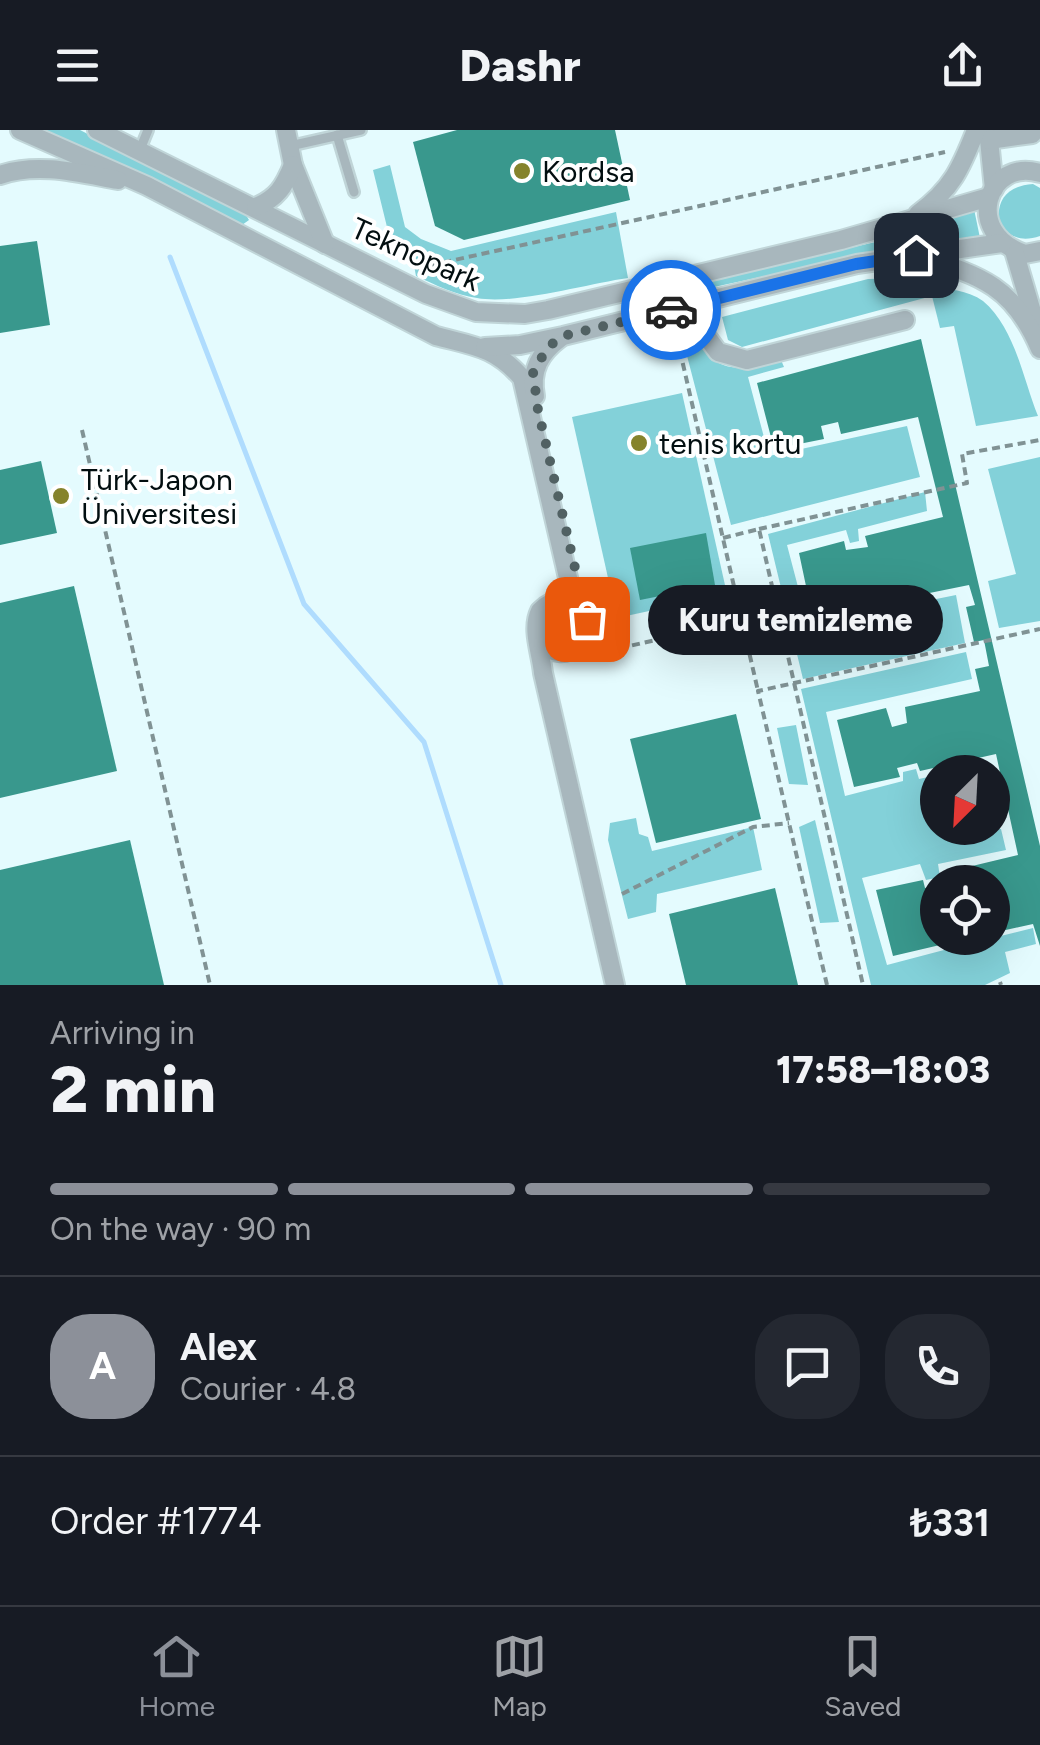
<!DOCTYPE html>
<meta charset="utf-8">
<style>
:root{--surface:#171b24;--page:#242831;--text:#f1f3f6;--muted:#9ea1a6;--line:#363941;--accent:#8c9099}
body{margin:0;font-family:Figtree,sans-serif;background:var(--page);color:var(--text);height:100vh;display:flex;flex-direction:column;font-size:38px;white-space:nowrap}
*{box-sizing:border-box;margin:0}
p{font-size:32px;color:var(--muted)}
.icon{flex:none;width:55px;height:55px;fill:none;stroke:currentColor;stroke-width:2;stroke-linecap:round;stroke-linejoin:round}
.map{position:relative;height:855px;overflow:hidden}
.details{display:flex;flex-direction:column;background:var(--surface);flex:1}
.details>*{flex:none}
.needle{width:65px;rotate:204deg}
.fabs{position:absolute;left:920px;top:625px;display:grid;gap:20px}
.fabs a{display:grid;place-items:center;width:90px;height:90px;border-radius:50%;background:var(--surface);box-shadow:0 10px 40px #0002;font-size:50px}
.pin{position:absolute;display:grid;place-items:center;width:85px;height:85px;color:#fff;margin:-42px;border-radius:20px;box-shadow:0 5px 15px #0006}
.courier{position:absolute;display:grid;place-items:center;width:100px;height:100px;margin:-50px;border:8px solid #1a73e8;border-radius:50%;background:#fff;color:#222;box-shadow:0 2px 12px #0007}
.bubble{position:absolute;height:70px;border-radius:35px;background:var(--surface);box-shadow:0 10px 40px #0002;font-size:32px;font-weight:800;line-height:70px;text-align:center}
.summary em{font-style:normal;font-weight:800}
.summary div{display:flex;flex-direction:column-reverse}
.summary{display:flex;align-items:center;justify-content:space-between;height:170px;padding:0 50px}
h1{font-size:65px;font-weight:800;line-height:75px}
.bar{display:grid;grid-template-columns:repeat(4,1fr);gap:15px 10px;align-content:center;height:120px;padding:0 50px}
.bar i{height:12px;border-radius:8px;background:var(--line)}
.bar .active{background:var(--accent)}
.bar p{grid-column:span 4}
.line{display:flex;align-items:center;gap:25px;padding:0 50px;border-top:2px solid var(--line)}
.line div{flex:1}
.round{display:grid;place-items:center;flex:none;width:105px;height:105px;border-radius:40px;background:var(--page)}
header{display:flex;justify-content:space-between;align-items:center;height:130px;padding:0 50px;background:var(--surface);font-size:45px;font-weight:800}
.tabs{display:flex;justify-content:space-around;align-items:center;height:140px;border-top:2px solid var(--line);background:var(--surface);font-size:28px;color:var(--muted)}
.tabs a{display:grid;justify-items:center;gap:5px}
.tabs .active{color:var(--accent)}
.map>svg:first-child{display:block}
.green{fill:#83d1d9}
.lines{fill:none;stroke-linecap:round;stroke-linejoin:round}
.stream{stroke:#afdcfe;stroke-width:5}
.building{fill:#39988d}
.lane-casing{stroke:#c0d5d8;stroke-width:14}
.street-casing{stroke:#c0d5d8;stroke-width:22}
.path{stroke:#809294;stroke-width:4;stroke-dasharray:8 5;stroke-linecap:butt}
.lane{stroke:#a8b7bd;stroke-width:9}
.street{stroke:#a8b7bd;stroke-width:18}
.done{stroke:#516163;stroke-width:10;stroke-dasharray:0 18}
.route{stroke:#1a73e8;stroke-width:12}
.poi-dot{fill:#85832c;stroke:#fff;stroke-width:4}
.labels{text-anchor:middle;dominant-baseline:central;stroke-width:8;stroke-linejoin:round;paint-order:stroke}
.poi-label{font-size:30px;fill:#020e10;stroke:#fff;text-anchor:start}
.street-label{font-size:30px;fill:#020e10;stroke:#fff}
</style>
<header><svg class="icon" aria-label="menu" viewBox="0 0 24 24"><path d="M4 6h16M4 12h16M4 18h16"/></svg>Dashr<svg class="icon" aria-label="share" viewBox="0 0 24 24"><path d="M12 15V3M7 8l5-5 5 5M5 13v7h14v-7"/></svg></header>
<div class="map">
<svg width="1040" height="855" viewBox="0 0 1040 855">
<rect width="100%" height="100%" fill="#e4fbfe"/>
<g class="green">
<path d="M29 0H80L246 85 249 90 242 95 67 12Z"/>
<path d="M390 35 405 97 421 109 451 121 616 82 628 148C586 154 515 175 477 168 455 165 436 155 416 146L411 120 388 101 373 40Z"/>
<path d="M1033 54 1040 58V106C1022 112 1010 108 999 93 996 69 1008 56 1033 54Z"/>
<path d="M974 79 980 108 923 112 714 157 708 153 710 150 906 105Z"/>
<path d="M900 148 928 151 930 156C947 159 968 160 983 171 1015 198 1023 249 1038 286L976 296 954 196 940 198 932 166 742 217 728 210 722 187 868 149Z"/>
<path d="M693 188C698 199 702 218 710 226 728 246 759 235 781 230L784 237 748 247 769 326 907 296 920 347 731 395 679 195Z"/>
<path d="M682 263 727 464 617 488 572 287Z"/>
<path d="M1040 327V491L999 498 988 451 1016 444 988 339Z"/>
<path d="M925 362 927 381 858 399 859 411 850 413 846 400 787 415 808 495 956 465 965 513 803 549 768 404Z"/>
<path d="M966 522 972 549 826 582 845 666 903 651V642L916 639 919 649 937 645 938 698H968L970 701 1001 699 1006 720 938 734 940 747 926 750 920 734 862 748 887 835 944 820 942 808H957L960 816 1033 798 1036 814 1005 822 1010 843 985 855H871L801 559Z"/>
<path d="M796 595 808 655 789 654 777 598Z"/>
<path d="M636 688 639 704 648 707 652 721 753 697 762 740 657 764 656 782 628 789 608 710 610 693Z"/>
<path d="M815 690 839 792 820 793 799 697Z"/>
</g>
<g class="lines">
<path class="stream" d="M170 127 304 474 424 612 501 855"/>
</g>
<g class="building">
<path d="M457 0H615L630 70 464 110 435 96 413 12Z"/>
<path d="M37 111 50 195 0 203V116Z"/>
<path d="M921 209 1040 716V816L1033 794 992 803V752H945L943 743 1018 725 996 624 920 641 917 633 897 638 900 647 854 657 837 590 886 578 892 597 907 593 905 577 980 561 975 539 989 536 984 510 974 512 966 477 975 475 969 455 880 473 877 456 858 460 862 477 813 489 799 423 844 411 846 420 868 417 865 406 943 387 918 287 841 304 838 292 821 296 824 309 774 319 757 253Z"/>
<path d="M41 331 57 403 0 415V340Z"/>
<path d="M706 403 715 455 640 470 630 418Z"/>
<path d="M74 456 117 641 0 668V473Z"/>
<path d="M736 584 761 689 656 713 630 609Z"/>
<path d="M130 710 164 855H0V740Z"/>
<path d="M923 750 925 758 938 755 935 798 940 815 893 826 876 760Z"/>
<path d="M775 758 798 855H686L669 784Z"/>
</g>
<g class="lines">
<g class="lane-casing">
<g id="lane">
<path d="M337 5 354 62"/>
<path d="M290 16 361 0"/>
<path d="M139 22 148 0"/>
</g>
</g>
<g class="street-casing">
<g id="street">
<path d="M20 0 147 56 436 206C474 216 495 217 522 248L569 452 568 462 560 470"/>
<path d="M97 0 426 164 476 182 525 184 548 180 841 110 989 67"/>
<path d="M286 0 293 35 325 114"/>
<path d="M988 0 994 59"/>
<path d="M989 10 1032 4"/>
<path d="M1040 43C987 27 962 103 1025 124L1040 121"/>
<path d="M0 45C38 32 79 43 118 50"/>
<path d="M256 77C277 68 284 57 293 35"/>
<path d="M918 84C952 59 961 38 976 0"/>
<path d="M1014 121 1035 192"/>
<path d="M921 127C982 146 1014 157 1040 219"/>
<path d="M692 163 704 203 718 222 747 230 905 190"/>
<path d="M485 217 520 215 563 206 857 134 1002 113"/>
<path d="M535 266C530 240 540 223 560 208"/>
<path d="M541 514C566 536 597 511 583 481 569 468 554 467 540 481 531 499 541 522 543 543L615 855"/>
</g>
</g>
<g class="path">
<path d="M418 138 945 22"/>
<path d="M674 195 758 561"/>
<path d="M82 300 210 855"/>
<path d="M759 399 967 353 962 324 1040 310"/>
<path d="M723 408 759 399 863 855"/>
<path d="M594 524 696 501 690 472"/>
<path d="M622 764 753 697 789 693"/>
<path d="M1000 852 1001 855"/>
<path d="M827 855 758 561 1040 499"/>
</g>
<use href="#lane" class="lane"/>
<use href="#street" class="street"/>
</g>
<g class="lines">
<path class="done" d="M587 489 538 280 533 242 548 217 563 206 671 180"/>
<path class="route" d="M671 180 856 134 916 125"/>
</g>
<g class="poi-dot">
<circle cx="522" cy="41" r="10"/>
<circle cx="639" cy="313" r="10"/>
<circle cx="61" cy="366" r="10"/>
</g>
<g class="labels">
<g class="poi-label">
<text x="542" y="41">Kordsa</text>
<text x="659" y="313">tenis kortu</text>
<text x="81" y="349">Türk-Japon<tspan x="81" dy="34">Üniversitesi</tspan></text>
</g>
<g class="street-label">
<text transform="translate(416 124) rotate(24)">Teknopark</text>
</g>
</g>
</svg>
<div class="fabs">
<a><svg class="needle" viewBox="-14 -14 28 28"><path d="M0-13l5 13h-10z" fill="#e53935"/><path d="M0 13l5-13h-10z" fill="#9ea1a6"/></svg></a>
<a><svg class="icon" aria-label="locate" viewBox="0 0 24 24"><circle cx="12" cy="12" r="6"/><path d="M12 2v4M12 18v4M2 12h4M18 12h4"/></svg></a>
</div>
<div class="pin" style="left:587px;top:489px;background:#ea580c"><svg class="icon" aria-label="bag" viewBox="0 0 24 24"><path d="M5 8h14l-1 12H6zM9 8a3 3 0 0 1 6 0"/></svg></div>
<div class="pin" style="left:916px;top:125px;background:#1f2937"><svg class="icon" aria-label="home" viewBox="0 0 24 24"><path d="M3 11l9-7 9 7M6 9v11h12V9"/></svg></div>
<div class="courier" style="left:671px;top:180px"><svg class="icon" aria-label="car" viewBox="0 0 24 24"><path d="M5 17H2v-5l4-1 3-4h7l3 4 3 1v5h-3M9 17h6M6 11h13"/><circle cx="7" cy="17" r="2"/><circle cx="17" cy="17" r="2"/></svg></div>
<div class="bubble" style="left:648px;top:455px;width:295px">Kuru temizleme</div>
</div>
<section class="details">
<div class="summary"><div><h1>2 min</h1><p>Arriving in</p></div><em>17:58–18:03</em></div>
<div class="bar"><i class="active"></i><i class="active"></i><i class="active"></i><i></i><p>On the way · 90 m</p></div>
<div class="line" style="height:180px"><b class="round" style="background:var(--accent);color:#fff">A</b><div><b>Alex</b><p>Courier · 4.8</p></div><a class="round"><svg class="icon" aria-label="chat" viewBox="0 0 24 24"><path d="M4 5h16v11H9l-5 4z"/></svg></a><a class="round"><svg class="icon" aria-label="phone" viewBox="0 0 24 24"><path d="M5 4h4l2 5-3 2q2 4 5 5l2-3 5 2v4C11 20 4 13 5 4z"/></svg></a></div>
<div class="line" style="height:130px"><div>Order #1774</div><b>₺331</b></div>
</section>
<nav class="tabs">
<a class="active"><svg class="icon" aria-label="home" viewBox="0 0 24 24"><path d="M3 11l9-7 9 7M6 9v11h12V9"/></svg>Home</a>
<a><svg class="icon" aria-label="map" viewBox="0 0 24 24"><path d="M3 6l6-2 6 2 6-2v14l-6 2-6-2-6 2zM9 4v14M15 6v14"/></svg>Map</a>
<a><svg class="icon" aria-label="saved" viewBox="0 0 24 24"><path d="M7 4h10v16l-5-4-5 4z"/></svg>Saved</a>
</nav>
